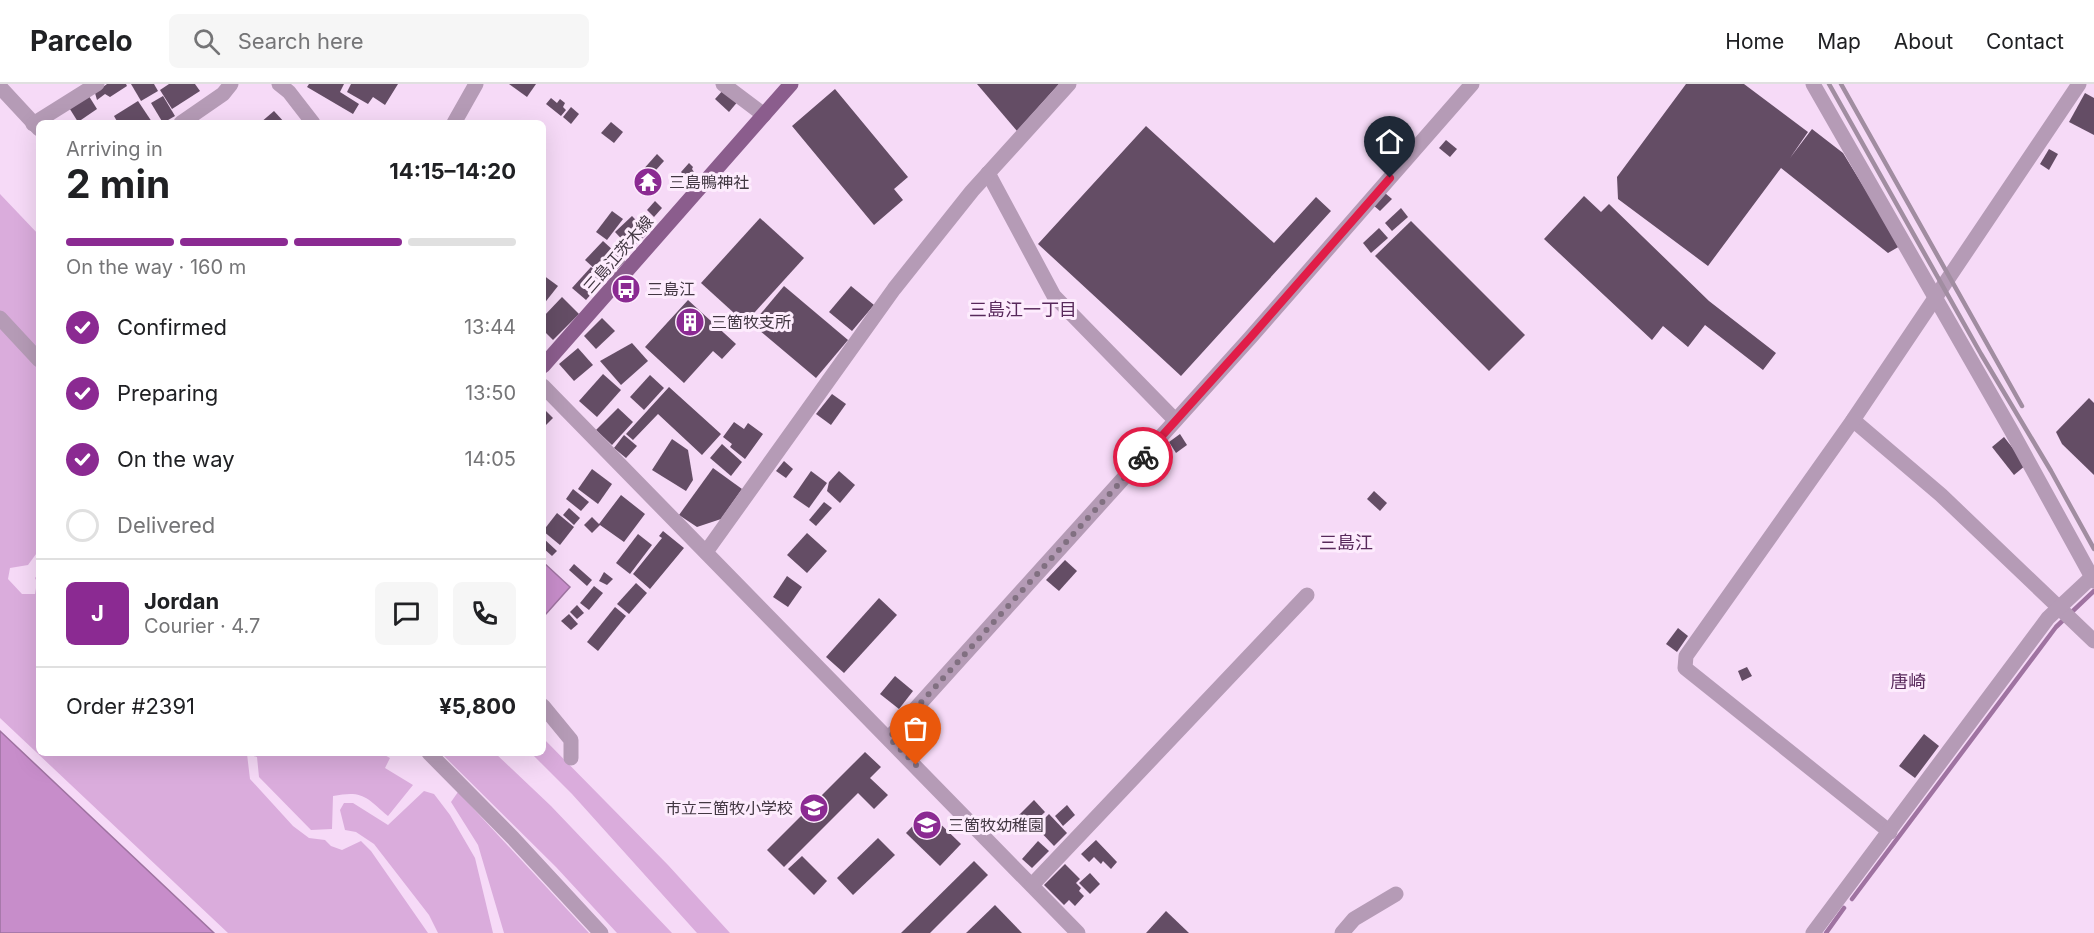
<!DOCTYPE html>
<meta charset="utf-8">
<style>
:root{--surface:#fff;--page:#f6f6f6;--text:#202124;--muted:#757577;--line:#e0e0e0;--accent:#8b2a92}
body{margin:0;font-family:Inter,"Noto Sans JP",sans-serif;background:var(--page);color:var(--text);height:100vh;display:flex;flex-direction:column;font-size:22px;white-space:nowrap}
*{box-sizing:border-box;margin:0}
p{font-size:20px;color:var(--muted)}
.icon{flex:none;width:33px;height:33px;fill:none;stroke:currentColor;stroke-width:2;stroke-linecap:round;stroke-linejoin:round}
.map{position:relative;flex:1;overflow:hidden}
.drawer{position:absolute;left:36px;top:36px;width:510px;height:636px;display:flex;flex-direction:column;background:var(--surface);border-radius:9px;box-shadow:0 6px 24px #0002}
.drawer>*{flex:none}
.pin{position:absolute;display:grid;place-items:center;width:51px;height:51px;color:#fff;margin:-62px -26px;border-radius:50% 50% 50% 0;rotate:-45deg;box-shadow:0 0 6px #0007}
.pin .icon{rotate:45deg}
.courier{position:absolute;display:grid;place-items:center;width:60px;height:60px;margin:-30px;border:4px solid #e11d48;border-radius:50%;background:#fff;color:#222;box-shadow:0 2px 8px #0007}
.head em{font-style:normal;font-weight:700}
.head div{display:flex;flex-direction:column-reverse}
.head{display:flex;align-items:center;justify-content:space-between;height:102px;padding:0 30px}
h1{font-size:39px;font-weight:700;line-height:45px}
.bar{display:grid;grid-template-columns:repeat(4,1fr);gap:9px 6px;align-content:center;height:72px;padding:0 30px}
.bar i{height:8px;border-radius:4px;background:var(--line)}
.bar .current{background:var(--accent)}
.bar p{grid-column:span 4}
.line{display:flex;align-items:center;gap:15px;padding:0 30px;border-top:2px solid var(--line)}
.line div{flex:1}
.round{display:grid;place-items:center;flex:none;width:63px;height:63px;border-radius:9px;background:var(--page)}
ol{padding:0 30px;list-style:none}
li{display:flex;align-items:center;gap:18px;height:66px}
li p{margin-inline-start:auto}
li .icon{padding:6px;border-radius:50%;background:var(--accent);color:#fff;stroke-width:4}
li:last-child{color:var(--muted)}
li i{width:33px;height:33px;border:3px solid var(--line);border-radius:50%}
header{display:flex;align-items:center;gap:36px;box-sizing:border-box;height:84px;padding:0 30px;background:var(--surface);border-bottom:2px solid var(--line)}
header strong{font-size:28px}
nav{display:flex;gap:33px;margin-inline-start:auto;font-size:21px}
.search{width:420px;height:54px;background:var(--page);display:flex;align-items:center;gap:15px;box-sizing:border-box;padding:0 21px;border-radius:9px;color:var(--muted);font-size:22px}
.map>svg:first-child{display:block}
.green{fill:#daacdc}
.water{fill:#c78dca;stroke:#9f73a1;stroke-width:1.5}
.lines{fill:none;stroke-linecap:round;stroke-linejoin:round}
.stream{stroke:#9f73a1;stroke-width:4.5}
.building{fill:#644d65}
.minor{stroke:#b59bb6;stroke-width:15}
.major{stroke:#8b5d8d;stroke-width:15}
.rail{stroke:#a18da1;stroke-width:4.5}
.done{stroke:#817081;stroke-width:6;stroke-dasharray:0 10.8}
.route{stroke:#e11d48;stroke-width:8}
.labels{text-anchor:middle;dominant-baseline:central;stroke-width:6;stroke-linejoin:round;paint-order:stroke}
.poi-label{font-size:16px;fill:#423742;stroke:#fdecfd;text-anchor:start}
.street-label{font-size:16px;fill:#423742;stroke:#fdecfd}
.neighbourhood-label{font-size:18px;fill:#58295b;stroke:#fdecfd}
</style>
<header>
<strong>Parcelo</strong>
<div class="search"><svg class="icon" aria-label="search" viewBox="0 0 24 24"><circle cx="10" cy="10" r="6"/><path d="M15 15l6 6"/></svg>Search here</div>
<nav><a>Home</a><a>Map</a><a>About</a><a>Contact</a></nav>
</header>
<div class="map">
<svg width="2094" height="849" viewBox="0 0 2094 849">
<rect width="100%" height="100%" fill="#f6daf7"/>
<g class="green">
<path d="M0 110 39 151V466L28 481 10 484 8 495 22 510H35L37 498 35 494 39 489V669H381L390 674 385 684 413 701 388 732C366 713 363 706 333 712L332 745 311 746 259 693 257 673 247 670 250 695 293 742 309 754 325 756 331 762 342 766 361 757 371 767 428 849H228L0 634Z"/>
<path d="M543 654 668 781 730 849H697L572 710 531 669H543Z"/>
<path d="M441 669H495L551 722 672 849H617L556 783Z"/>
<path d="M424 707 434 710 450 731 475 774 493 849H438L429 831 374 760 356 748 345 746 340 726 344 719H353L388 741Z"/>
<path d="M458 708 589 849H504L478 761 451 718Z"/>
</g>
<g class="water">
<path d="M543 478 570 503 545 531 543 528Z"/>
<path d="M0 647 214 849H0Z"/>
</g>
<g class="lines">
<g class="stream">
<path d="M1852 815 2056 543 2094 507"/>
<path d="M1826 849 1844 824"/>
</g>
</g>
<g class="building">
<path d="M107 0H126L127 2 110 13 105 10 97 16 95 9Z"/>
<path d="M131 0H154L158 7 141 17Z"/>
<path d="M169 0H195L200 7 172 25 160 6Z"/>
<path d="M309 0H344L340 8 359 20 353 30 307 3Z"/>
<path d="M351 0H398L385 21 373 13 368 20 347 8Z"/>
<path d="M509 0H536L527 13Z"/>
<path d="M977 0H1059L1017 47Z"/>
<path d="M1686 0H1744L1808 48 1790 74 1812 45 1843 69 1900 162 1888 169 1781 84 1708 182 1618 115 1617 93Z"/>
<path d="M725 4 739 16 729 28 715 15Z"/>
<path d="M835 5 908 93 894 105 903 116 874 141 792 42Z"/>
<path d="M87 9 97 25 78 38 68 22Z"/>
<path d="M2085 9 2094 14V51L2069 38Z"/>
<path d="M163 12 175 32 163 39 151 19Z"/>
<path d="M551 14 557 19 560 15 565 19 563 23 566 26 561 32 546 20Z"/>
<path d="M138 17 152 38 118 39 114 32Z"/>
<path d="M571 23 579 30 571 40 563 33Z"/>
<path d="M274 27 285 39H260Z"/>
<path d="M611 38 623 48 614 59 601 49Z"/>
<path d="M1146 42 1274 159 1316 113 1331 127 1181 292 1038 160Z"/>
<path d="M1446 56 1457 65 1450 73 1439 64Z"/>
<path d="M2049 65 2058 70 2049 86 2040 80Z"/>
<path d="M657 70 664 77 648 95 641 88Z"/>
<path d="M689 79 693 83 692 85 694 88 690 92 687 90 685 92 681 88Z"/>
<path d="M1385 109 1392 115 1380 127 1373 121Z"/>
<path d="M1584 112 1601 128 1609 120 1709 217 1776 269 1763 286 1705 241 1688 263 1663 242 1652 256 1544 155Z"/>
<path d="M655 117 662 124 654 133 647 126Z"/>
<path d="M1401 124 1408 133 1392 147 1385 139Z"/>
<path d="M612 127 623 135 607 156 596 148Z"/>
<path d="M632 132 648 149 631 165 615 148Z"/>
<path d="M760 134 804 174 745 239 701 199Z"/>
<path d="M1411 137 1525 251 1489 287 1375 172Z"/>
<path d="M1379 144 1388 154 1371 169 1363 159Z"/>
<path d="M603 157 625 177 607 196 585 176Z"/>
<path d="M591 183 604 195 586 216 572 204Z"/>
<path d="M543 191 558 202 543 221Z"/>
<path d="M784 202 848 256 816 294 752 240Z"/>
<path d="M851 202 874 221 852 247 829 228Z"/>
<path d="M562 213 579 230 553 256 543 246V233Z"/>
<path d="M688 216 736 260 722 275 713 267 684 299 645 263Z"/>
<path d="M602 234 615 247 596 265 584 252Z"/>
<path d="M632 259 648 277 621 301 600 277Z"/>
<path d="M578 264 593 281 574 297 559 280Z"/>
<path d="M603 290 621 306 597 333 579 317Z"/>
<path d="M650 291 664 304 644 326 630 313Z"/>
<path d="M669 303 721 350 702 371 658 330 633 356 626 350Z"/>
<path d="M832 310 846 320 831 341 816 330Z"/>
<path d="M2089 314 2094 319V391L2062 360 2056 348Z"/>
<path d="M543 324 553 334 543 344Z"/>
<path d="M618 324 633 338 612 361 596 346Z"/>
<path d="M734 338 744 345 748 339 763 350 745 375 730 363 732 360 723 353Z"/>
<path d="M1180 350 1187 361 1176 369 1169 358Z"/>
<path d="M624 351 637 362 626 374 614 364Z"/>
<path d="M2004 353 2026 381 2014 391 1992 363Z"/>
<path d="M672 355 688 366 693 396 686 407 652 386Z"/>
<path d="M722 360 742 378 731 392 710 374Z"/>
<path d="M784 377 793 385 786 394 776 387Z"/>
<path d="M713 384 742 405 721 435 697 443 679 431Z"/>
<path d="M592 385 612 400 598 420 578 405Z"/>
<path d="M811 387 827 399 809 424 793 413Z"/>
<path d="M839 387 855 401 840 419 827 407 829 398Z"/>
<path d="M573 405 589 418 581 427 566 415Z"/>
<path d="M1374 407 1387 419 1380 427 1367 415Z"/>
<path d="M621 411 645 430 624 458 600 441 592 449 584 441 592 433 599 440Z"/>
<path d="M824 418 832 424 816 442 809 436Z"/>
<path d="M569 424 580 434 574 441 563 431Z"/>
<path d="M557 429 574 443 560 461 543 447Z"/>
<path d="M663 447 684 464 650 505 633 490 662 454 659 452Z"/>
<path d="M807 449 827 467 807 489 787 471Z"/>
<path d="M638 450 652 461 630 490 616 479Z"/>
<path d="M543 454 557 467 552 472 543 464Z"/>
<path d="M1065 476 1077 487 1059 507 1046 496Z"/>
<path d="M574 480 592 496 587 502 569 486Z"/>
<path d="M604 488 613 495 607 501 599 497Z"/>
<path d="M787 492 802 503 788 523 773 513Z"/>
<path d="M636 499 647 509 629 530 617 520Z"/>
<path d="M594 502 603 509 589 526 580 519Z"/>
<path d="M879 514 897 531 844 589 826 573Z"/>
<path d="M577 521 584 529 577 535 570 528Z"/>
<path d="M615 523 626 532 598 567 587 558Z"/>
<path d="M569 530 578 540 571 546 561 537Z"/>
<path d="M1678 544 1688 552 1677 568 1666 560Z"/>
<path d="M1747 583 1752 592 1742 597 1738 587Z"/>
<path d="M895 592 913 607 899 625 880 610Z"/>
<path d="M1924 650 1939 662 1915 694 1899 682Z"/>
<path d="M865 668 881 683 870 694 888 711 874 725 858 709 784 783 767 766Z"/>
<path d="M1034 716 1045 728 1029 743 1018 732Z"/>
<path d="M1067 721 1075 731 1063 742 1055 732Z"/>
<path d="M927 727 961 760 940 782 906 749Z"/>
<path d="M1049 730 1067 749 1054 762 1036 743Z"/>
<path d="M878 754 895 771 853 811 837 794Z"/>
<path d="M1096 756 1117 778 1111 785 1103 777 1101 780 1094 773 1089 778 1081 770Z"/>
<path d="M1038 757 1049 767 1032 784 1022 775Z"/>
<path d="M802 772 827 797 814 811 788 785Z"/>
<path d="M974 777 988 791 930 849H901Z"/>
<path d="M1065 780 1080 795 1076 799 1081 804 1079 807 1084 812 1075 822 1069 816 1064 821 1044 801Z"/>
<path d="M1090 789 1100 800 1090 810 1079 799Z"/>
<path d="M995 821 1022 849H966Z"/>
<path d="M1166 827 1189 849H1146Z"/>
</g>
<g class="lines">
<g class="minor">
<path d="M279 0 289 8 313 39"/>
<path d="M723 0 764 31"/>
<path d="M1813 0 2011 346 2094 497"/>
<path d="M0 3 39 45"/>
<path d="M181 39 223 10 231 0"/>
<path d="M454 39 476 0"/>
<path d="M33 40 97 0"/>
<path d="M988 89 1054 212 1175 336"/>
<path d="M0 234 39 276"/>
<path d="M543 302 1078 849"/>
<path d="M1853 336 1941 411 2094 557"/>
<path d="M706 468 894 205 972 107 1069 0"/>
<path d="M543 622 571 656V674"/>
<path d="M889 654 1250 254 1472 0"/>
<path d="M429 669 513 754 601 849"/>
<path d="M1890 748 1685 584 1686 572 1853 336 2079 0"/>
<path d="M1032 801 1307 511"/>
<path d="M1342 849 1354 835 1396 810"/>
<path d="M1813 849 2048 534 2094 491"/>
</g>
<path class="major" d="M543 282 791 0"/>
<g class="rail">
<path d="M1829 0 1981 270 2051 387 2094 465"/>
<path d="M1841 0 2022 322"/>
</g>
</g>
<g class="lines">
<path class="done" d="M916 681 889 654 1143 373"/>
<path class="route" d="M1143 373 1250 254 1390 94"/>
</g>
<defs>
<g id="temple-disc" transform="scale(1.5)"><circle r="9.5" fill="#8b2a92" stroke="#fdecfd"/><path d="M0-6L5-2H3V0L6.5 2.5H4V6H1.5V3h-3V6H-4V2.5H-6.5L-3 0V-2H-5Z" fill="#fff"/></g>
<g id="bus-disc" transform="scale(1.5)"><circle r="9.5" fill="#8b2a92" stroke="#fdecfd"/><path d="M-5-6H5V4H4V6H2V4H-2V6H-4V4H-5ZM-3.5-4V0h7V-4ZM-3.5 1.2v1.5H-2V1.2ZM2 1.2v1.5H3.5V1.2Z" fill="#fff"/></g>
<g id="building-disc" transform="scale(1.5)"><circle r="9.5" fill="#8b2a92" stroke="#fdecfd"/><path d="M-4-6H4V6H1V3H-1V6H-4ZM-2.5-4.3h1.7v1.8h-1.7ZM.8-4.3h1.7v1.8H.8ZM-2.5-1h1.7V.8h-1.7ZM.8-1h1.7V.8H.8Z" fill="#fff"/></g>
<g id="school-disc" transform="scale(1.5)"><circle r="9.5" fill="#8b2a92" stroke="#fdecfd"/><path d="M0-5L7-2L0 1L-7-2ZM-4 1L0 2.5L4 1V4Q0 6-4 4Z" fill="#fff"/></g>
</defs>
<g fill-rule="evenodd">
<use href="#temple-disc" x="648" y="98"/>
<use href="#bus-disc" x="626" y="205"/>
<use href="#building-disc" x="690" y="238"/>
<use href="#school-disc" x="814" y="724"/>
<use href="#school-disc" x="927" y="741"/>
</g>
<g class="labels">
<g class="poi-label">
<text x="669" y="98">三島鴨神社</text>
<text x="647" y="205">三島江</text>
<text x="711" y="238">三箇牧支所</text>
<text x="793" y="724" text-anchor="end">市立三箇牧小学校</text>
<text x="948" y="741">三箇牧幼稚園</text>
</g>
<g class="street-label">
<text transform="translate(618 170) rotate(-49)">三島江茨木線</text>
</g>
<g class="neighbourhood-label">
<text x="1023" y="225">三島江一丁目</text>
<text x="1346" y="458">三島江</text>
<text x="1908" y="597">唐崎</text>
</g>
</g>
</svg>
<div class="pin" style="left:916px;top:681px;background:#ea580c"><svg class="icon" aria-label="bag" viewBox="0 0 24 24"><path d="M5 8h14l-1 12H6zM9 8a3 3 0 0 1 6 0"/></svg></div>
<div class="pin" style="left:1390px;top:94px;background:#1f2937"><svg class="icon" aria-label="home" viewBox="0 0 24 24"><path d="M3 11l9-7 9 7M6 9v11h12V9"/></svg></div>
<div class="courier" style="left:1143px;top:373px"><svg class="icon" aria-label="bike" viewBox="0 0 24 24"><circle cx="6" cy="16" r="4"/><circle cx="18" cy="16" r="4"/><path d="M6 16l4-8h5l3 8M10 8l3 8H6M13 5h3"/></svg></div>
<section class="drawer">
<div class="head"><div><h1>2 min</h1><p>Arriving in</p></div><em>14:15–14:20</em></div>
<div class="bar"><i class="current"></i><i class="current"></i><i class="current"></i><i></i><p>On the way · 160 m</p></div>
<ol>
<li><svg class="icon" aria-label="check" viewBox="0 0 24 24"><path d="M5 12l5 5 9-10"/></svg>Confirmed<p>13:44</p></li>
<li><svg class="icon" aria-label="check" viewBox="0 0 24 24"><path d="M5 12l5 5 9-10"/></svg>Preparing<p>13:50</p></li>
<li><svg class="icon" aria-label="check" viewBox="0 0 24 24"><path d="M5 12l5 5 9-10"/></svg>On the way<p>14:05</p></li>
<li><i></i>Delivered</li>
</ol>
<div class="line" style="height:108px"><b class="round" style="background:var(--accent);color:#fff">J</b><div><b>Jordan</b><p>Courier · 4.7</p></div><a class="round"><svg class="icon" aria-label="chat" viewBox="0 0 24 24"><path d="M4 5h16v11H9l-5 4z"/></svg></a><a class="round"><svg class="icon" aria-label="phone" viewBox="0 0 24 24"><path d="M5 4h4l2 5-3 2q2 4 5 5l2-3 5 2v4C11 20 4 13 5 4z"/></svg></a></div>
<div class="line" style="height:78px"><div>Order #2391</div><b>¥5,800</b></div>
</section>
</div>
